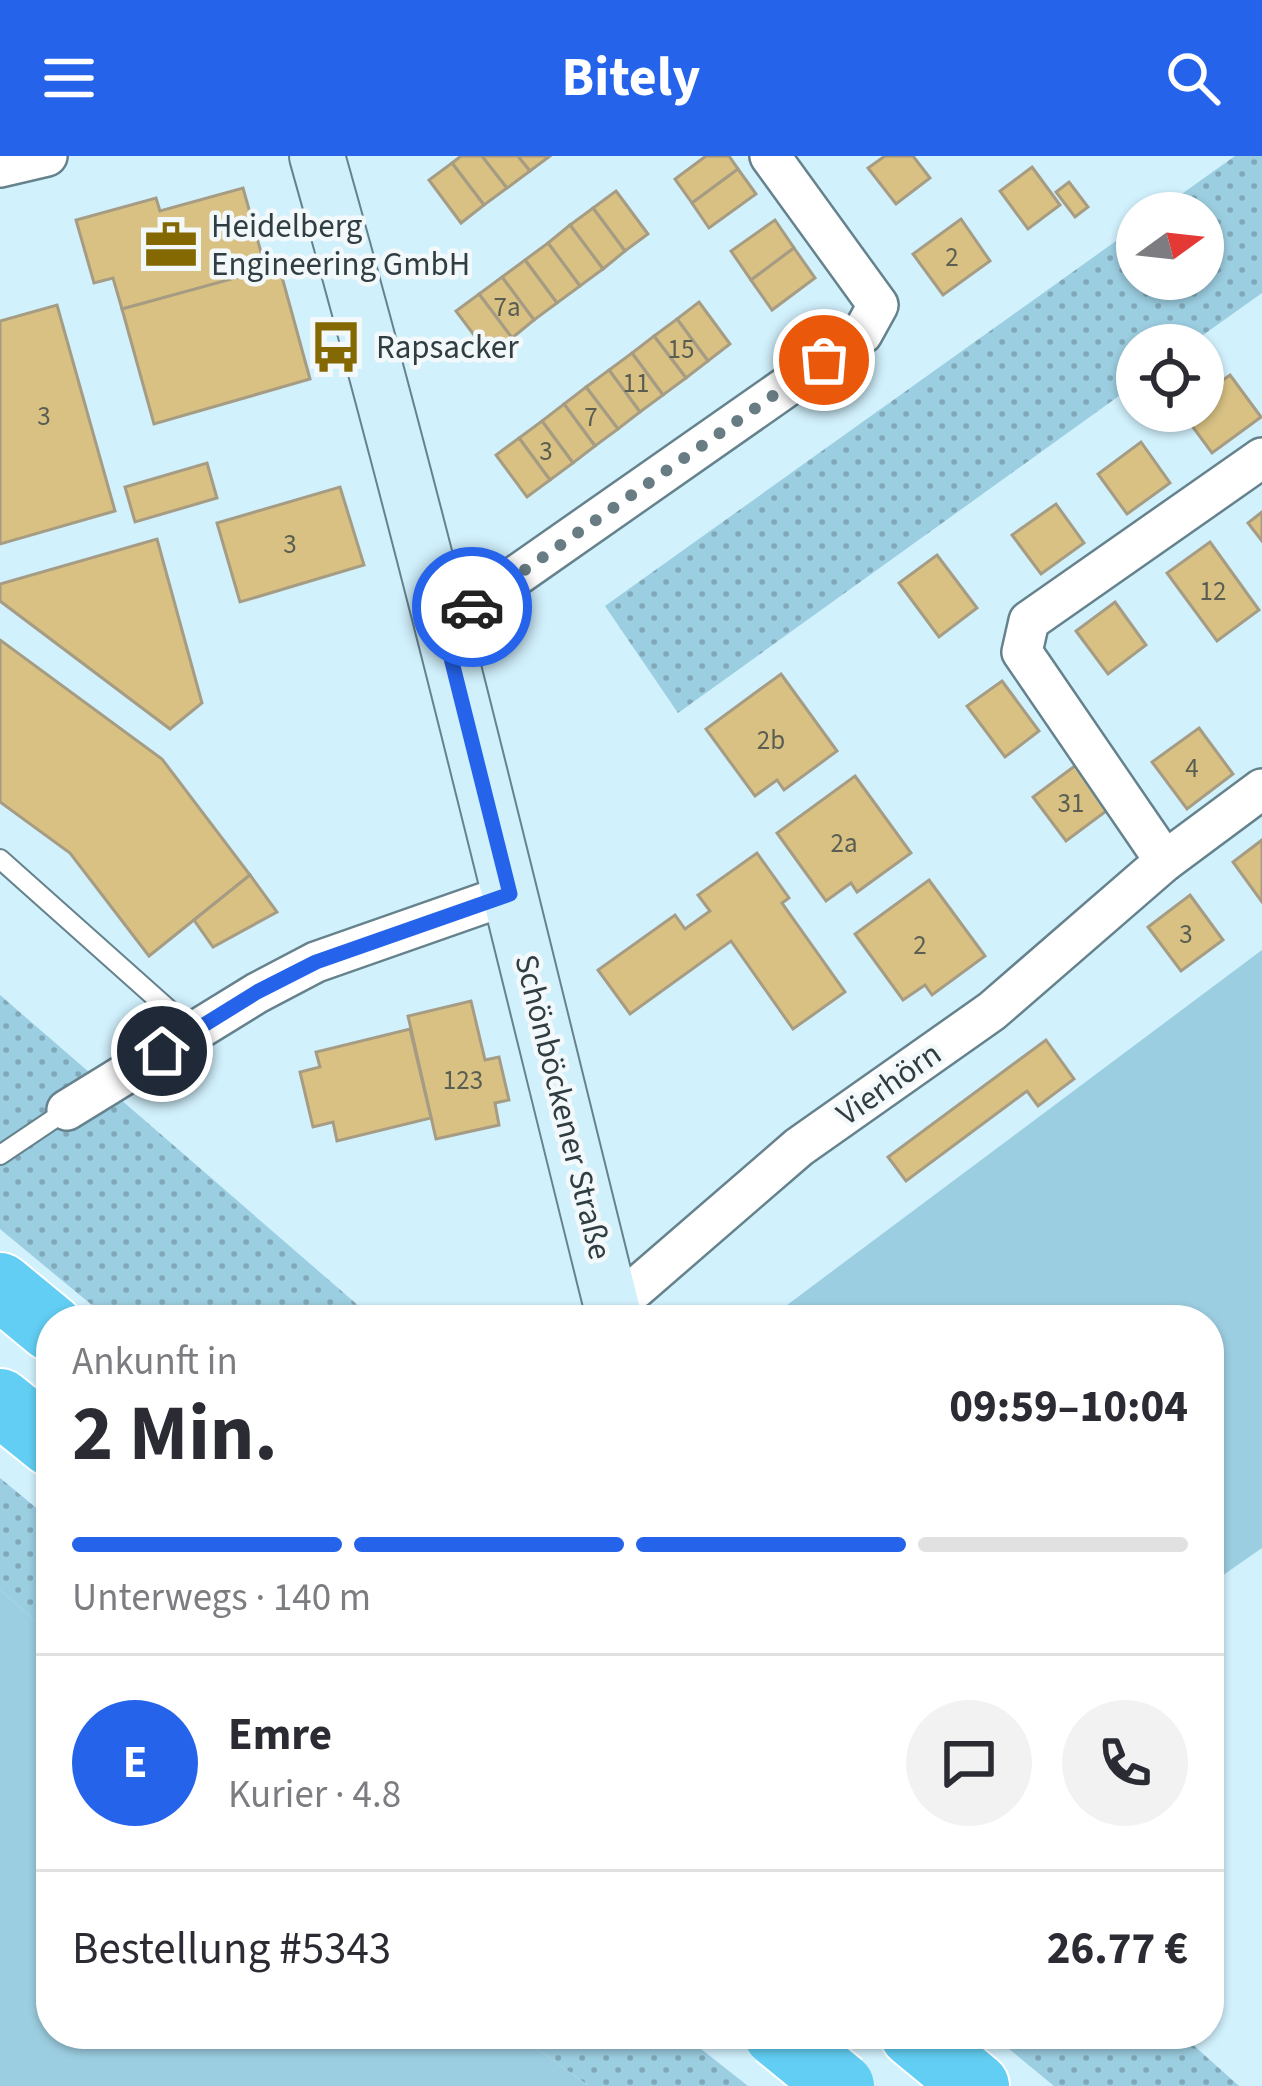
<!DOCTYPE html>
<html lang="de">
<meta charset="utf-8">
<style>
:root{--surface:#fff;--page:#f2f2f3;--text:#2b2b33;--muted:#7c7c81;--line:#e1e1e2;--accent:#2563eb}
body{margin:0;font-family:"Source Sans 3",sans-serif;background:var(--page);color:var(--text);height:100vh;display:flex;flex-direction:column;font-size:45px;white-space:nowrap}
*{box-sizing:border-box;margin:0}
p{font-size:39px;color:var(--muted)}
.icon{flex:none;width:66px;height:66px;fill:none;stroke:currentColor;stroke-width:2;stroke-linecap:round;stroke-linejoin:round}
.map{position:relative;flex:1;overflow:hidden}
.sheet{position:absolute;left:36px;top:1149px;width:1188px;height:744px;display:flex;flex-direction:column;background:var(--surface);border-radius:48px;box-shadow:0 3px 9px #0004}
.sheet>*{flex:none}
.needle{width:78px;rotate:75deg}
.buttons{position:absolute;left:1116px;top:36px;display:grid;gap:24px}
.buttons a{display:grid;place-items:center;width:108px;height:108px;border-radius:50%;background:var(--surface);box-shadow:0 3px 9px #0004;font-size:60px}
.pin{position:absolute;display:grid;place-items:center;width:102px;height:102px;color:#fff;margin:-51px;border:6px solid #fff;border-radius:50%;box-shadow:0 3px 12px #0007}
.courier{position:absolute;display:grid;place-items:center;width:120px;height:120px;margin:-60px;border:9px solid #2563eb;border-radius:50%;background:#fff;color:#222;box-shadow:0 3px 15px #0007}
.overview em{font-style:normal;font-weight:700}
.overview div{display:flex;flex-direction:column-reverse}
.overview{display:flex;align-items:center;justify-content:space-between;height:204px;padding:0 36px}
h1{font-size:78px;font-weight:700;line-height:90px}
.bar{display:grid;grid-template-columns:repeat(4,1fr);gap:18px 12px;align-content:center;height:144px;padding:0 36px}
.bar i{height:15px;border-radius:9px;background:var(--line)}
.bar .selected{background:var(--accent)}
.bar p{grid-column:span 4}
.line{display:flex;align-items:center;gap:30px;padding:0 36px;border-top:3px solid var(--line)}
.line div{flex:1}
.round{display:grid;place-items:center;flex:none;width:126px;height:126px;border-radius:63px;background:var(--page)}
header{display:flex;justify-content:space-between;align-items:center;height:156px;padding:0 36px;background:var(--accent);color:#fff;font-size:54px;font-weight:700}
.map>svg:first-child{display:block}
.grass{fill:url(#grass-dots)}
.garden{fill:#9ccee1}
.building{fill:#d8c183;stroke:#a69c83;stroke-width:3}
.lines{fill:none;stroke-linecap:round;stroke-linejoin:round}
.service-casing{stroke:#65828d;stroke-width:22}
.minor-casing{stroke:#65828d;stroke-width:44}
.secondary-casing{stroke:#65828d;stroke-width:58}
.motorway-casing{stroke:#fff;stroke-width:70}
.service{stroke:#fff;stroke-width:18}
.minor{stroke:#fff;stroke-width:39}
.secondary{stroke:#d0f0fb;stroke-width:54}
.motorway{stroke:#62cef3;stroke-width:66}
.motorway-bridge-casing{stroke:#fff;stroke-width:70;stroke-linecap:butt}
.motorway-bridge{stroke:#62cef3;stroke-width:66}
.done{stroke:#687c83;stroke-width:12;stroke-dasharray:0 21.6}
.route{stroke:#2563eb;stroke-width:15}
.labels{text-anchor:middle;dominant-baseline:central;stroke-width:9;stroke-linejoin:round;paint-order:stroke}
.number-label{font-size:27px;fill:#5a5e52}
.poi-label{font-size:33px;fill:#303d42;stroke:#f3f9fb;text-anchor:start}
.street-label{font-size:33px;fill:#303d42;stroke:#f3f9fb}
</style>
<header><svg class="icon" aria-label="menu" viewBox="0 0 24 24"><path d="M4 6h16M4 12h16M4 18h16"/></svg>Bitely<svg class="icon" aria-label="search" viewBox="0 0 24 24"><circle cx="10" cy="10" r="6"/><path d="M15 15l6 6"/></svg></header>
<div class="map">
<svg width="1262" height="1930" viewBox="0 0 1262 1930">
<defs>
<pattern id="grass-dots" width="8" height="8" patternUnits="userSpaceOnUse" patternTransform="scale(3)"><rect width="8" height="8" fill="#9ccee1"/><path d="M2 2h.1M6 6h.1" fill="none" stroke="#80a8b8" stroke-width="1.8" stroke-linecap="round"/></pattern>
</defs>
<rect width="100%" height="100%" fill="#d1f1fd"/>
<g class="grass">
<path d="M1235 0H1262V137L1189 189H1137V227L678 557 605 450 1137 70V123H1203V57H1155Z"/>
<path d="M0 839 375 1164H110L0 1073Z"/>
<path d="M0 1322 51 1364V1478L0 1434Z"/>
<path d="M516 1878H682L748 1930H589Z"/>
<path d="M991 1878H1181L1239 1930H1054Z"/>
</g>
<g class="garden">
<path d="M1262 794V1392L1209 1429V1164H767Z"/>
<path d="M0 1434 51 1478V1878H516L589 1930H0Z"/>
</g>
<g class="building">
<path d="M461 0H482L507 32 484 49 452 7Z"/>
<path d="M482 0H518L530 15 507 32Z"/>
<path d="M518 0H550L530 15Z"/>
<path d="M706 0H729L738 13 692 47 675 23Z"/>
<path d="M885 0H913L930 22 896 48 868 12Z"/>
<path d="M452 7 484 49 461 67 429 24Z"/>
<path d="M1032 11 1060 49 1028 73 1000 35Z"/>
<path d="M738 13 756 38 709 72 692 47Z"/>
<path d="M1069 26 1088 51 1075 61 1056 36Z"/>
<path d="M243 32 266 114 122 153 113 122 94 127 76 64 156 42 160 55Z"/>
<path d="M616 35 648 78 625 95 593 52Z"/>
<path d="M593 52 625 95 603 113 570 69Z"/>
<path d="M961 63 990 105 943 139 913 98Z"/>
<path d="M775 64 794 92 751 124 731 95Z"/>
<path d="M570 69 603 113 580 130 548 87Z"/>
<path d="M548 87 580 130 557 147 525 104Z"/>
<path d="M794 92 815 122 772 154 751 124Z"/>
<path d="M525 104 557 147 534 164 502 121Z"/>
<path d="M279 110 310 223 154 268 122 153Z"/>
<path d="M502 121 534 164 512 182 479 138Z"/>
<path d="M479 138 512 182 489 199 456 155Z"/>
<path d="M699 146 730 188 708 205 677 163Z"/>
<path d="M57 149 115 355 0 388V165Z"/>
<path d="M677 163 708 205 686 222 654 180Z"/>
<path d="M654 180 686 222 663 239 632 197Z"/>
<path d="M632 197 663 239 640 256 609 214Z"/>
<path d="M609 214 640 256 618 273 586 231Z"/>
<path d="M1230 219 1261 261 1212 297 1181 255H1203V238Z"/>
<path d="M586 231 618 273 595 290 564 248Z"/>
<path d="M564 248 595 290 573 307 542 265Z"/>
<path d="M542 265 573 307 550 324 519 282Z"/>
<path d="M519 282 550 324 527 341 496 299Z"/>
<path d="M1141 286 1170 327 1127 358 1098 318Z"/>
<path d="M207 307 217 342 135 366 125 331Z"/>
<path d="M340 331 364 409 240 446 217 367Z"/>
<path d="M1056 348 1084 387 1041 418 1012 379Z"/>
<path d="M1262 356V385L1248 367Z"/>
<path d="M157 383 202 547 170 573 0 445V428Z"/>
<path d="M1210 386 1259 454 1217 485 1167 417Z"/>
<path d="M937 399 977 452 939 481 899 427Z"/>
<path d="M1115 446 1146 489 1108 518 1076 475Z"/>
<path d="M0 484 162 603 250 719 149 800 70 697 0 646Z"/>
<path d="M781 518 837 595 784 634 777 624 755 640 706 573Z"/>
<path d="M1002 525 1039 575 1005 601 967 550Z"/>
<path d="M1199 572 1233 618 1187 653 1152 606Z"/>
<path d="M1076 609 1109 653 1066 685 1033 641Z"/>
<path d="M855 620 911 697 857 736 851 727 826 745 777 677Z"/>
<path d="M1262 684V746L1233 706Z"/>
<path d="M757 697 789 742 782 747 845 836 793 873 731 785 630 858 598 814 675 759 685 773 710 755 698 739Z"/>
<path d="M250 719 277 756 213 791 194 764Z"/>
<path d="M929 724 985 800 932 839 925 829 903 844 855 778Z"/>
<path d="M1190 739 1223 784 1181 815 1148 771Z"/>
<path d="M471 845 485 904 499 901 509 944 495 947 499 969 436 983 408 860Z"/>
<path d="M410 873 431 962 337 985 333 966 313 971 300 916 320 911 316 896Z"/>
<path d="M1046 884 1074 923 1038 950 1027 935 906 1025 888 1001Z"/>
</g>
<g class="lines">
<g class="service-casing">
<g id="service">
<path d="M0 703 194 876"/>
<path d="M0 999 67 954"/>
</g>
</g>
<g class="minor-casing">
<g id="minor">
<path d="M0 11 47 0"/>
<path d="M443 471 862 178 878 149 770 0"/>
<path d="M1165 705 1022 496 1029 465 1262 302"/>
<path d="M67 954 257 837 316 806 510 738"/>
<path d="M611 1148 636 1132 799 991 992 855 1165 705 1262 633"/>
</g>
</g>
<g class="secondary-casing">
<path id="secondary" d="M317 0C426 386 518 775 615 1164"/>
</g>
<g class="motorway-casing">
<g id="motorway">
<path d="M0 1130 51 1172"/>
<path d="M0 1246 51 1287"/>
<path d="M913 1878 976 1930"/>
</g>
</g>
<use href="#service" class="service"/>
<use href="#minor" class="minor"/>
<use href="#secondary" class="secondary"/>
<use href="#motorway" class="motorway"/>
<g class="motorway-bridge-casing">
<path id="motorway-bridge" d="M777 1878 841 1930"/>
</g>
<use href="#motorway-bridge" class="motorway-bridge"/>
</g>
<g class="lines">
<path class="done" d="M472 451 824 204"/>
<path class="route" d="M162 895 257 836 316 806 510 738 443 470 472 451"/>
</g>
<defs>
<g id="office-bare" transform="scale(4.14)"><path d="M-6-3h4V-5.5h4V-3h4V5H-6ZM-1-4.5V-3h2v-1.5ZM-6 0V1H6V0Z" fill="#846801" stroke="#f3f9fb" stroke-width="2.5" paint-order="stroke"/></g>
<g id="bus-bare" transform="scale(4.14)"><path d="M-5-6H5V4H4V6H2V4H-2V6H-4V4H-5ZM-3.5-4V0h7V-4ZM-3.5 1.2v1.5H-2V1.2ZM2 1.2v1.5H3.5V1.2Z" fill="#846801" stroke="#f3f9fb" stroke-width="2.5" paint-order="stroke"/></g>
</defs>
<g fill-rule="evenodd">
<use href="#office-bare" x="171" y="89"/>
<use href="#bus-bare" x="336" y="191"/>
</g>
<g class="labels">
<g class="number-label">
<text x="952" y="101">2</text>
<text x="507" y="151">7a</text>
<text x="681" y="193">15</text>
<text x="636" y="227">11</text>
<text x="44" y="260">3</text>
<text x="591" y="261">7</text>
<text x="546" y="295">3</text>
<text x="290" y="388">3</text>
<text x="1213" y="435">12</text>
<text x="771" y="584">2b</text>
<text x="1192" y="612">4</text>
<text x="1071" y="647">31</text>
<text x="844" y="687">2a</text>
<text x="1186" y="778">3</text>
<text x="920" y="789">2</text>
<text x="463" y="924">123</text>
</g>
<g class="poi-label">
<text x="211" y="70">Heidelberg<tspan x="211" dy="38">Engineering GmbH</tspan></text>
<text x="376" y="191">Rapsacker</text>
</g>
<g class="street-label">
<text transform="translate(889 928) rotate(-35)">Vierhörn</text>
<text transform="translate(563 951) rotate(76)">Schönböckener Straße</text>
</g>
</g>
</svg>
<div class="buttons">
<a><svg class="needle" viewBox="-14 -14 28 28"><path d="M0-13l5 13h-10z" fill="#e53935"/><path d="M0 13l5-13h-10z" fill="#7c7c81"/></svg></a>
<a><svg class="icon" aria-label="locate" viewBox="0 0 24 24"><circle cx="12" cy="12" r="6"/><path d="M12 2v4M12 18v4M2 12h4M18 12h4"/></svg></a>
</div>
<div class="pin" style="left:824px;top:204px;background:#ea580c"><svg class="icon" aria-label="bag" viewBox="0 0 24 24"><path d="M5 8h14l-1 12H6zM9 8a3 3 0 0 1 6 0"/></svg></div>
<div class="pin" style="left:162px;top:895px;background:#1f2937"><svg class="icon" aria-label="home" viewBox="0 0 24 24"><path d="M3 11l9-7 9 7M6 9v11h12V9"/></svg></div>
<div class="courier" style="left:472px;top:451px"><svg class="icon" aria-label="car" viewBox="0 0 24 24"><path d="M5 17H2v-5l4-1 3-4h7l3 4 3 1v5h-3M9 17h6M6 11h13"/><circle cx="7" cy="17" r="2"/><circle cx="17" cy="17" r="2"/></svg></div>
<section class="sheet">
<div class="overview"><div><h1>2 Min.</h1><p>Ankunft in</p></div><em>09:59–10:04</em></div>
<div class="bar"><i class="selected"></i><i class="selected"></i><i class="selected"></i><i></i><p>Unterwegs · 140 m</p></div>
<div class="line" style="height:216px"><b class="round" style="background:var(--accent);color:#fff">E</b><div><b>Emre</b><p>Kurier · 4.8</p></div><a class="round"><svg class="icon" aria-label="chat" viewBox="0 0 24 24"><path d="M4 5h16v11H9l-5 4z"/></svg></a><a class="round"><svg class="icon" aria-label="phone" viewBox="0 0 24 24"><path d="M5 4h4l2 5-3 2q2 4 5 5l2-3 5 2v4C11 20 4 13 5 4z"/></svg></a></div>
<div class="line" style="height:156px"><div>Bestellung #5343</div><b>26.77 €</b></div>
</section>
</div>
